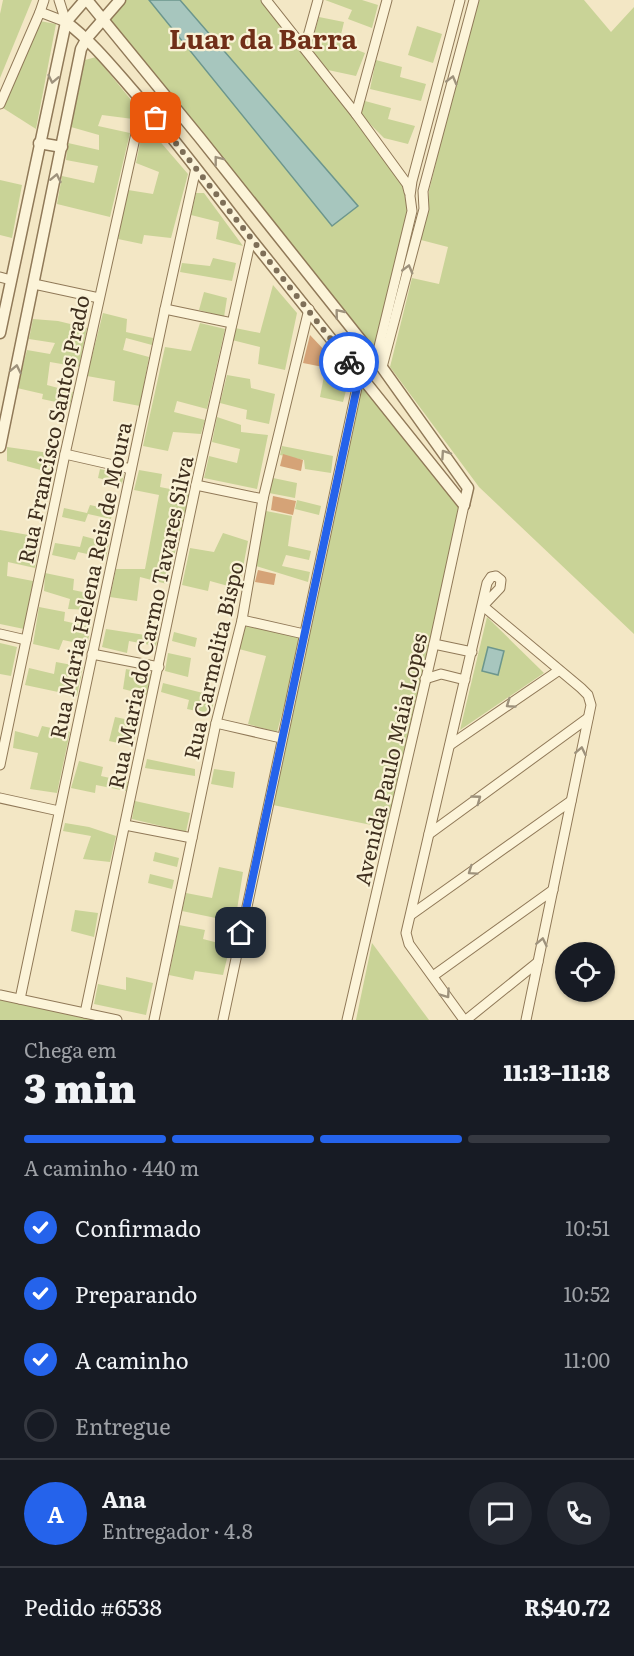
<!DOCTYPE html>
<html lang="pt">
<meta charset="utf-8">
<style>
:root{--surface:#171b24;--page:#242831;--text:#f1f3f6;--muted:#9ea1a6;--line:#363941;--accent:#2563eb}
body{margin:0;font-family:Literata,serif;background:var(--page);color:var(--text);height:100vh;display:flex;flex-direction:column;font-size:22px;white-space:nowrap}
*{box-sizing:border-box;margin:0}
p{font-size:20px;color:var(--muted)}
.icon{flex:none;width:33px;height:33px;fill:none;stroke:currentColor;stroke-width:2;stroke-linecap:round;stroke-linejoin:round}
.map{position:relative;height:1020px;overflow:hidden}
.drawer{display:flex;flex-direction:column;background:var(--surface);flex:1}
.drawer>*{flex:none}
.fabs{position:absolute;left:555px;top:942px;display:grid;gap:12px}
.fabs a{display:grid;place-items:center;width:60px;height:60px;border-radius:50%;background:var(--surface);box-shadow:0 2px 4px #0004;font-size:30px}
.pin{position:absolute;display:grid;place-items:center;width:51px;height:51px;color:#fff;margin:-26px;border-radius:12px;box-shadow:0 3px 9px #0006}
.courier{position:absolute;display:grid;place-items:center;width:60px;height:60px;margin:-30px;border:4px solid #2563eb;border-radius:50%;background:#fff;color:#222;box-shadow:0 2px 8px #0007}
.overview em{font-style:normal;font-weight:800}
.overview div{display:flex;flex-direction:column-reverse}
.overview{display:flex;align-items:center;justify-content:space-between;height:102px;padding:0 24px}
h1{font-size:39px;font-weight:800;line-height:45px}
.bar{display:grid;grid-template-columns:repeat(4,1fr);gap:9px 6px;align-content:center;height:72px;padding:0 24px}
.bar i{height:8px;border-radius:4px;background:var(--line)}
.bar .on{background:var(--accent)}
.bar p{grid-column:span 4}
.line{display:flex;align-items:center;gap:15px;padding:0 24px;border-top:2px solid var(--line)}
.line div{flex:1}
.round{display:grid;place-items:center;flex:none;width:63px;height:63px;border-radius:32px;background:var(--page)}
ol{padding:0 24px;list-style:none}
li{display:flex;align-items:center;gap:18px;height:66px}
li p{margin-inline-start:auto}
li .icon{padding:6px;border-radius:50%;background:var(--accent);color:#fff;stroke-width:4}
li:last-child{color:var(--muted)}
li i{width:33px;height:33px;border:3px solid var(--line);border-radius:50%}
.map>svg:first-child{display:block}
.green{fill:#c9d397}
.water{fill:#a7c6be;stroke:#6c968d;stroke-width:1.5}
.building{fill:#d5a377}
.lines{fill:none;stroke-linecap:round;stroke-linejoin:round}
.minor-casing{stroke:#907958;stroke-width:11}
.tertiary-casing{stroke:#907958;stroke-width:13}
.minor{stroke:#fcf4d9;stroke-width:9}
.tertiary{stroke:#fcf4d9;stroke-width:10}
.oneway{stroke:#9e927c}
.done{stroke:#7e6f58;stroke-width:6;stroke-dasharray:0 10.8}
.route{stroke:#2563eb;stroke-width:8}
.labels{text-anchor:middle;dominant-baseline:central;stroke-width:4.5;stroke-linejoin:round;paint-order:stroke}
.street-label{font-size:21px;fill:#3f2f1e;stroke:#f9f1d5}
.district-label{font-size:27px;font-weight:bold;fill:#702f18;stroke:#f9f1d5}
</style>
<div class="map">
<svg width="634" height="1020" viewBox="0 0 634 1020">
<rect width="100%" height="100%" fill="#f3e7c5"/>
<g class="green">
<path d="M3 0H32L0 78V14Z"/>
<path d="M120 0H266L407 184 412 211 376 359 102 20Z"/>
<path d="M325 0H362L378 5 372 28 348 19 352 10Z"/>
<path d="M476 0H584L611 32 634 7V634L479 487 390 367 412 278 439 284 448 247 421 240 428 210 429 191Z"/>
<path d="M319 17 344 22 339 43 365 53 356 76 328 70 310 48Z"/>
<path d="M40 21 56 24 36 129 3 108Z"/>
<path d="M417 26 442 34 433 63 408 55Z"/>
<path d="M96 57 136 106 133 119 102 115 98 126 130 133 110 217 57 204 62 176 94 183 98 166 66 160 68 143 99 150V135L71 127 85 60Z"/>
<path d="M376 60 402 67 400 77 426 84 421 101 370 89Z"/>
<path d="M365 101 391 108 388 119 415 126 408 144 384 138 360 114Z"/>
<path d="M144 123 188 174 171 238 144 235 142 244 118 239 128 190 153 194 159 172 136 163Z"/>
<path d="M0 180 22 185 12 238 0 235Z"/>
<path d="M196 193H204L243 246 216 239 219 222 191 215Z"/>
<path d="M213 258 236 263 232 281 180 272 182 263 210 266Z"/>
<path d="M273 285 297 313 285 370 258 364 260 347 232 340 235 328 260 333Z"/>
<path d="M204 292 227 298 224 317 199 310Z"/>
<path d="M103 313 127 319 126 332 153 338 152 345 126 338 123 350 149 357 140 406 113 401 115 381 87 376Z"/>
<path d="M33 319 58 321 87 328 79 367 50 362 47 385 73 392 70 405 42 399 43 394 17 388 27 350 50 354 55 343 29 339Z"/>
<path d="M200 323 225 329 207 409 177 401 174 412 205 420 201 434 173 432 168 451 143 446 165 347 191 351Z"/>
<path d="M328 355 349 379 343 402 320 397Z"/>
<path d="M227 375 250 379 251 388 275 394 269 424 246 419 247 410 220 403Z"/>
<path d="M362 376 464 505 391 829 268 804 299 651 277 732 248 724 266 656 239 649 242 620 303 634Z"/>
<path d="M217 417 241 425V432L268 435 257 489 204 478 209 456 237 463 240 449 212 442Z"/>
<path d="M282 446 333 456 331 473 305 469 304 460 280 455Z"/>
<path d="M7 447 57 454 52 473 7 461Z"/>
<path d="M100 469 124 474 122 484 98 478Z"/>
<path d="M139 470 162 474 160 487 190 493 167 584 140 577 137 601 110 597 116 569H145L159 495 134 490Z"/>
<path d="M273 478 297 483 295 498 269 493Z"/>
<path d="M297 500 321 506 319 515 295 509Z"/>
<path d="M90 505 113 510 111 519 88 514 85 522 62 517 64 508 87 513Z"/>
<path d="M266 511 292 516 288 546 311 551 309 560 286 555 282 566 310 572 308 582 256 566Z"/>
<path d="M0 530 40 537 35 568 8 562 7 576 33 581 24 629 0 624Z"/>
<path d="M223 533 248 541 239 589 210 581 208 591 182 585 190 548 214 552Z"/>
<path d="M83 536 109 543 106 558 78 552 75 560 52 555 55 543 80 547Z"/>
<path d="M45 573 74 579 73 590 97 595 93 610 68 609 70 599 44 591Z"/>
<path d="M39 607 65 612 64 621 91 627 87 645 63 640 59 650 33 644Z"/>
<path d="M487 617 544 673 460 730Z"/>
<path d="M106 629 158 637 156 646 129 641 127 653 102 647Z"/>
<path d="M174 632 197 638 195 647 172 641Z"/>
<path d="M0 643 17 647 11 676 0 674Z"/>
<path d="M168 653 191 658 188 677 165 671Z"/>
<path d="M56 662 83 667 77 696 25 685 29 668 54 674Z"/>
<path d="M126 669 151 674 147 695 123 689Z"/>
<path d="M163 683 215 696 211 714 187 709 189 700 161 692Z"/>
<path d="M115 717 139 722 132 746 109 741Z"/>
<path d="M42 726 70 732 57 793 30 789 38 753 13 748 15 731 38 737Z"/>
<path d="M147 759 195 769V776L145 768Z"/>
<path d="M79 761 103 767 101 776 128 782 126 791 96 785 95 793 71 788Z"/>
<path d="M214 769 235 772 233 788 211 784Z"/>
<path d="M135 801 190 813 186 832 132 819Z"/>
<path d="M65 823 89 827 116 836 110 862 83 859 91 836 63 831Z"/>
<path d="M155 852 179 858 177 867 153 861Z"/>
<path d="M219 867 243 872 235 922 182 911 186 893 212 898Z"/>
<path d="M150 874 174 880 172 889 148 883Z"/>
<path d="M75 910 98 913 94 937 71 931Z"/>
<path d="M179 925 205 930 203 939 230 946 223 975 195 971 193 980 169 975Z"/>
<path d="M372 943 429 1020H356Z"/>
<path d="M126 977 153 983 146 1015 94 1004 98 984 126 990Z"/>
<path d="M0 997 99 1020H0Z"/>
</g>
<g class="water">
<path d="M149 0H180L358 206 332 226Z"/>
<path d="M488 647 504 651 498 675 482 671Z"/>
</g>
<g class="building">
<path d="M310 335 327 353 323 367 303 363Z"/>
<path d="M283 454 303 460 301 471 280 466Z"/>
<path d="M273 496 296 501 293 515 271 510Z"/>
<path d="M258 570 276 574 274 585 255 582Z"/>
</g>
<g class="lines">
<g class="minor-casing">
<g id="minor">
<path d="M59 0 66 22"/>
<path d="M266 0 356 114 407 184 409 192"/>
<path d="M40 12 44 0"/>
<path d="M305 47 318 0"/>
<path d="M0 104 40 12 66 22"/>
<path d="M356 114 387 0"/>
<path d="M0 277 11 280"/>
<path d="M34 284 99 298"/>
<path d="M165 309 232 323"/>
<path d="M382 367 424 209 423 191 474 0"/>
<path d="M65 454 131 469"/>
<path d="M196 485 263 499"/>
<path d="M483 606 581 688 588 695 591 705 526 1020"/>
<path d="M242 620 304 634"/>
<path d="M0 634 26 640"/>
<path d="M434 644 472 652"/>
<path d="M92 654 159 667"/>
<path d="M425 679 441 674 465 680"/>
<path d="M216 723 281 738"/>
<path d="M450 745 558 671"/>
<path d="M0 765 65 454 143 102"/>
<path d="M0 798 59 811"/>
<path d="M125 825 192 838"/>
<path d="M429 834 588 718"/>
<path d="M412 914 571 801"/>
<path d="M433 976 553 890"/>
<path d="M0 995 117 1020"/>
<path d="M20 999 165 309 196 168"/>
<path d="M85 1013 196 485 251 239"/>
<path d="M154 1020 216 723 242 620 263 499 309 309"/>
<path d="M223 1020 356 392 358 383 376 359 412 211 410 196 412 181 460 0"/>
<path d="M347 1020 434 644 464 505"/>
<path d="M464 1020 409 944 406 933 487 583 491 577 496 576 501 580 500 588 483 606"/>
<path d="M466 1020 538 962"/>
</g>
</g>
<g class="tertiary-casing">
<g id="tertiary">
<path d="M87 0 200 138 376 359 468 488 464 505"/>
<path d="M66 22C90 40 109 63 129 86 172 135 211 188 251 239 322 328 393 416 464 505"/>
<path d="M39 143 62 147"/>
<path d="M0 333 66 22 85 0"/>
<path d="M0 447 81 49 87 38 120 0"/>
</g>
</g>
<use href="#minor" class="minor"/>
<use href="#tertiary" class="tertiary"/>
</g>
<defs><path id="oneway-chevron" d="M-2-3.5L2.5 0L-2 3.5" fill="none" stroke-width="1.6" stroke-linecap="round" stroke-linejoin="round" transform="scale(1.5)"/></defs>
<g class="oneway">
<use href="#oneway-chevron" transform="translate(53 79) rotate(102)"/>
<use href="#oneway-chevron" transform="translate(452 80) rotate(-75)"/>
<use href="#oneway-chevron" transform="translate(218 160) rotate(-128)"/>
<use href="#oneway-chevron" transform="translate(56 178) rotate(-78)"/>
<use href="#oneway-chevron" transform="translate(408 269) rotate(-75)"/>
<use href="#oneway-chevron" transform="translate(339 313) rotate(-129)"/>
<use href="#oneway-chevron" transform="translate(16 369) rotate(-78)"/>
<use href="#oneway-chevron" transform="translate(445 454) rotate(-124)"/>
<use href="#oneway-chevron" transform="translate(510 704) rotate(145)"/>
<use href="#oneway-chevron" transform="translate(581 751) rotate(-78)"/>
<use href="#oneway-chevron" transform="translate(477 799) rotate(-36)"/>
<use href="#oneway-chevron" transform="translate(472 871) rotate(145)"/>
<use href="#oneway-chevron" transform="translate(542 942) rotate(-78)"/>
<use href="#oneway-chevron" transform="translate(446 994) rotate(55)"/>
</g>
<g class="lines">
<path class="done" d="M156 118 349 362"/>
<path class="route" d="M241 933 356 392 358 383 362 376 349 362"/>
</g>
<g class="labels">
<g class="street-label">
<text transform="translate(52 429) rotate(-78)">Rua Francisco Santos Prado</text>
<text transform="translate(89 580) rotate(-78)">Rua Maria Helena Reis de Moura</text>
<text transform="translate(149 622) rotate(-78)">Rua Maria do Carmo Tavares Silva</text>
<text transform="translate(212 660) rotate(-77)">Rua Carmelita Bispo</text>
<text transform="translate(389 759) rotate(-77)">Avenida Paulo Maia Lopes</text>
</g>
<g class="district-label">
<text x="263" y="37">Luar da Barra</text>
</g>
</g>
</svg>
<div class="fabs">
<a><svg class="icon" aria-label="locate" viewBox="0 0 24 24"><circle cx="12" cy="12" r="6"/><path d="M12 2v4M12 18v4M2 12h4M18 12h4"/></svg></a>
</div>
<div class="pin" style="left:156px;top:118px;background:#ea580c"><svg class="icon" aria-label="bag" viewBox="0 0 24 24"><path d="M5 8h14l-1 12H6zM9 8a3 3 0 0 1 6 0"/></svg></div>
<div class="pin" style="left:241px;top:933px;background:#1f2937"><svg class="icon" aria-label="home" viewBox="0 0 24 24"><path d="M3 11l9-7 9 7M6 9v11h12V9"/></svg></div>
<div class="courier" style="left:349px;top:362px"><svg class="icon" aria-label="bike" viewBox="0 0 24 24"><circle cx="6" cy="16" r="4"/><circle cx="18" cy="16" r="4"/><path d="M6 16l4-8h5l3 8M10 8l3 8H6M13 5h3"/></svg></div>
</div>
<section class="drawer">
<div class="overview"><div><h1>3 min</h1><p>Chega em</p></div><em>11:13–11:18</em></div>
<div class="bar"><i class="on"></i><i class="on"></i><i class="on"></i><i></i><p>A caminho · 440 m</p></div>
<ol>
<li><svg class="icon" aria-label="check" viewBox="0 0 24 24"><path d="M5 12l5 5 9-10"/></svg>Confirmado<p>10:51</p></li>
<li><svg class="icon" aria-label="check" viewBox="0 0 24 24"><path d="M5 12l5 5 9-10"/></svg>Preparando<p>10:52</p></li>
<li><svg class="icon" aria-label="check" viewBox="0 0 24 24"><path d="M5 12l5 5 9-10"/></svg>A caminho<p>11:00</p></li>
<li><i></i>Entregue</li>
</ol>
<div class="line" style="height:108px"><b class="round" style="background:var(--accent);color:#fff">A</b><div><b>Ana</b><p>Entregador · 4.8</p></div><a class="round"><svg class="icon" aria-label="chat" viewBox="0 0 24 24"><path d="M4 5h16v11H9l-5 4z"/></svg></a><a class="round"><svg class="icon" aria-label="phone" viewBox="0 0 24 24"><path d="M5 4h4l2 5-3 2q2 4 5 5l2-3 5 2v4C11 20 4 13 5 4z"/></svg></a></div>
<div class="line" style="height:78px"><div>Pedido #6538</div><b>R$40.72</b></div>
</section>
